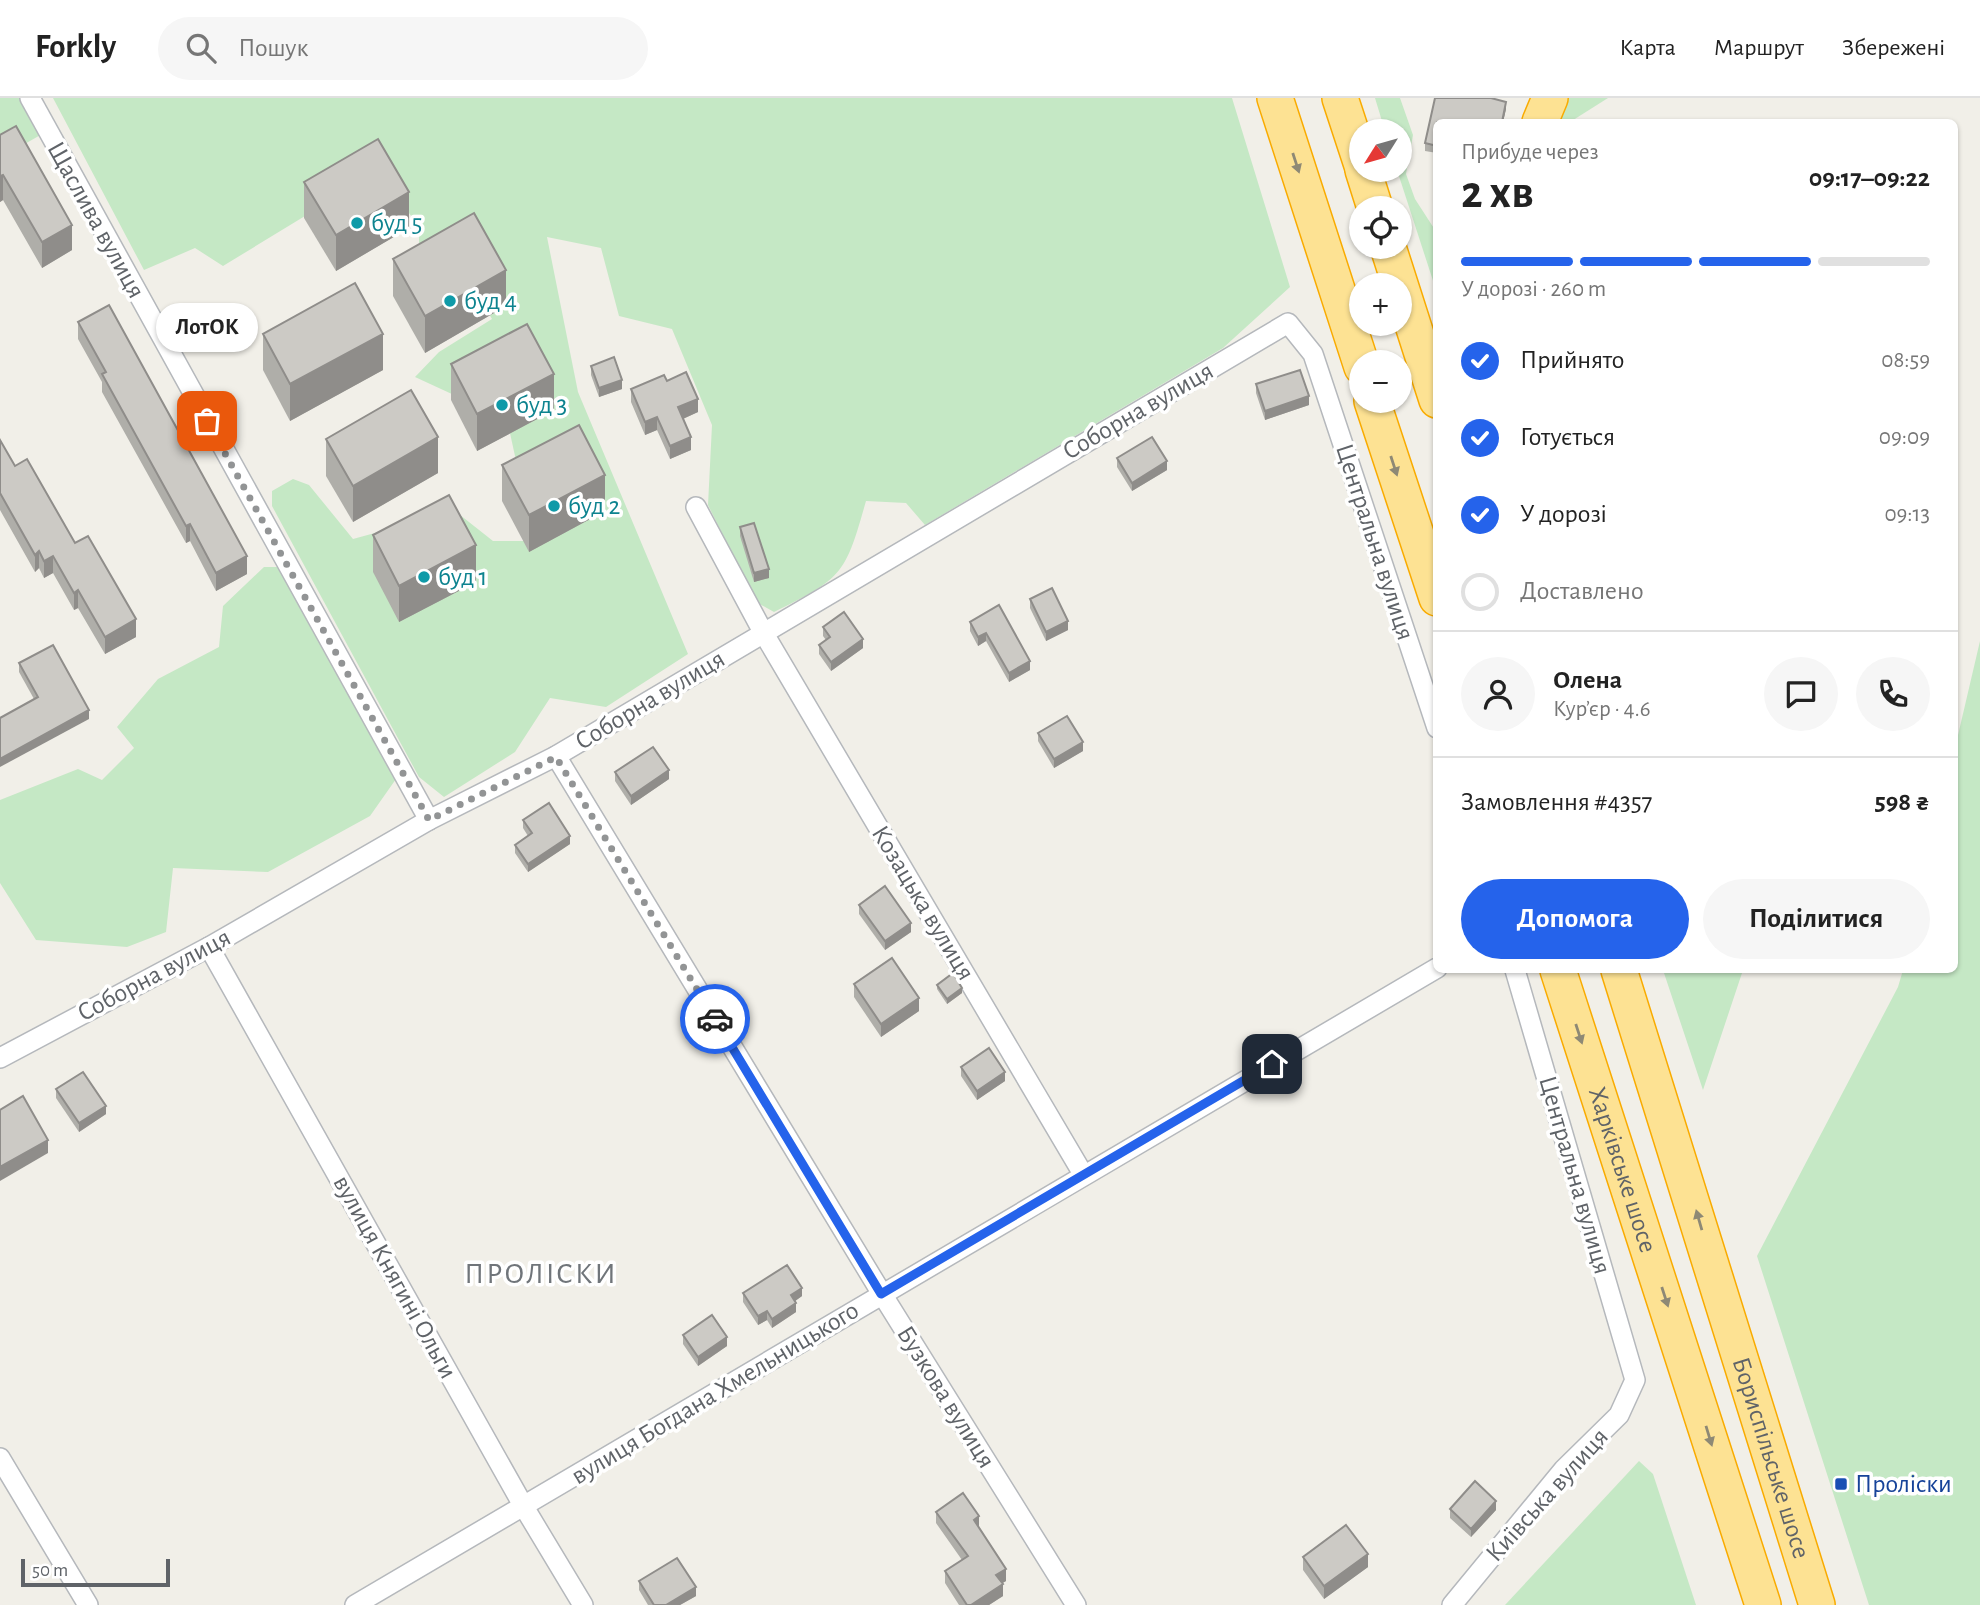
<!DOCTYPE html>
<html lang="uk">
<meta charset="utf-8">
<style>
:root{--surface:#fff;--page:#f6f6f6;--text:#222;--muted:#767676;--line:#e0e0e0;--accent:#2563eb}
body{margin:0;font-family:"Alegreya Sans",sans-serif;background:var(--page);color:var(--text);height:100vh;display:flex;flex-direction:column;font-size:26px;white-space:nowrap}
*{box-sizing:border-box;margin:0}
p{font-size:23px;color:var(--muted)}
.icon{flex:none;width:38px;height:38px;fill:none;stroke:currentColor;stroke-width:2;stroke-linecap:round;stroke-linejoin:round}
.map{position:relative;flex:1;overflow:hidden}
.panel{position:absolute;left:1433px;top:21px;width:525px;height:854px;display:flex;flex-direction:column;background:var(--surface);border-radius:10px;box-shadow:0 2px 5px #0004}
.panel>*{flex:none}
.needle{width:46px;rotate:233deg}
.controls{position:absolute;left:1349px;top:21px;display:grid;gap:14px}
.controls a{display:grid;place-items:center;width:63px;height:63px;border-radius:50%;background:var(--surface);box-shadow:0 2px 5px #0004;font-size:35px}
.scale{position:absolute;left:21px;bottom:18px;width:149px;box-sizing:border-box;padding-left:7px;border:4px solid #5f6368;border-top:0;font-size:19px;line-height:24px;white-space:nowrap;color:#5f6368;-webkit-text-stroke:5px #fff;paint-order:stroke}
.pin{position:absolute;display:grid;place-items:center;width:60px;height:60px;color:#fff;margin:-30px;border-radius:14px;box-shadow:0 4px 10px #0006}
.courier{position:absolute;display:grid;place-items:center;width:70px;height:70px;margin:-35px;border:5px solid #2563eb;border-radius:50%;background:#fff;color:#222;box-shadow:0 2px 9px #0007}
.bubble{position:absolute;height:49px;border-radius:24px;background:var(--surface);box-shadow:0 2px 5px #0004;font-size:23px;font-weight:700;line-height:49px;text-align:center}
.overview em{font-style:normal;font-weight:700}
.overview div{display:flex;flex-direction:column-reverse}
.overview{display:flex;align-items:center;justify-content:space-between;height:119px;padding:0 28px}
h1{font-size:46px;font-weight:700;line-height:52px}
.bar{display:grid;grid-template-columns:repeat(4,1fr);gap:10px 7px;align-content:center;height:84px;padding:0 28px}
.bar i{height:9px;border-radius:5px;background:var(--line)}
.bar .selected{background:var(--accent)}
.bar p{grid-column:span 4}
.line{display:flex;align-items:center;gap:18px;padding:0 28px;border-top:2px solid var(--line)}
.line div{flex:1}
.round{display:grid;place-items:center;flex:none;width:74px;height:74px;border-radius:37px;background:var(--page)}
ol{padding:0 28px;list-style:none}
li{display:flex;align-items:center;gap:21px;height:77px}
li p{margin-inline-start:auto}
li .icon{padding:7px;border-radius:50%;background:var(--accent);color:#fff;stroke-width:4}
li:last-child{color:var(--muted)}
li i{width:38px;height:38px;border:4px solid var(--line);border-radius:50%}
.primary-button{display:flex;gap:14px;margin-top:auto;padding:14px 28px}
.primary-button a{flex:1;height:80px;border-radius:42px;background:var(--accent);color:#fff;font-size:28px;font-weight:700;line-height:80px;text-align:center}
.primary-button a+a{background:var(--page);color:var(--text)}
header{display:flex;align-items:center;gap:42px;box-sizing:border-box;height:98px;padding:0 35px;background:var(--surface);border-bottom:2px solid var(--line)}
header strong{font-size:33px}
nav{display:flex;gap:38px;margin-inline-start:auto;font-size:24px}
.search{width:490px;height:63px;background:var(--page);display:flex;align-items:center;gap:18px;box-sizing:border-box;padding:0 24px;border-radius:38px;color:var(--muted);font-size:26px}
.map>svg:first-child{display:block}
.green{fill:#c5e8c5}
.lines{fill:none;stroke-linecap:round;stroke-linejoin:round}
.minor-casing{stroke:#b5b8bc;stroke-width:22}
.motorway-casing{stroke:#f9ab00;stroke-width:38}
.minor{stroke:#fff;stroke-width:19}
.motorway{stroke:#fde293;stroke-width:35}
.wall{fill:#afaea9}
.shaded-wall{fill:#8f8d8a}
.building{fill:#cccac5;stroke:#8f8d8a;stroke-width:2}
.oneway{fill:#8e8975}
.done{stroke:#929495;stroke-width:7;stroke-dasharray:0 12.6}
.route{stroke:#2563eb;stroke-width:9}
.culture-dot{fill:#0f9aa8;stroke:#fff;stroke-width:2.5}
.transit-dot{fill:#1a4fb4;stroke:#fff;stroke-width:2.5}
.labels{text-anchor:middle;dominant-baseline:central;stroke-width:7;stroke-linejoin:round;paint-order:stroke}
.street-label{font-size:26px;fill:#5f6368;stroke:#fff}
.culture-label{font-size:26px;fill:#0d838f;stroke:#fff;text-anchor:start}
.transit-label{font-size:26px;fill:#164399;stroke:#fff;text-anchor:start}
.quarter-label{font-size:30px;letter-spacing:2px;fill:#70757a;stroke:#fff}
</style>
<header>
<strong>Forkly</strong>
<div class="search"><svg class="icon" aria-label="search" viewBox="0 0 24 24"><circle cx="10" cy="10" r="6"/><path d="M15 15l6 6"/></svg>Пошук</div>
<nav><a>Карта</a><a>Маршрут</a><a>Збережені</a></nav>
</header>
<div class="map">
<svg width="1980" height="1507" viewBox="0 0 1980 1507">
<rect width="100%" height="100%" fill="#f1efe8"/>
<g class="green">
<path d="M0 0H25L44 35 0 60Z"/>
<path d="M53 0H1232L1290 189 1223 250 925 427 906 405 866 403C845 477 843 480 774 514L756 504 708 407 712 327 672 231 619 218 601 150 547 139 578 294 688 556 606 609 550 600 515 654 444 699 419 679 272 408V393L293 381 309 387 353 441 455 413 493 443H547L522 390 501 294 467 303 415 279 439 254 492 221 458 163 419 159V129L379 73 223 168 195 150 144 172Z"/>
<path d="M1375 0H1400L1413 37 1406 76 1415 101 1437 135V195L1397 72H1400V33H1385Z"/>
<path d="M1568 0H1608L1570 24H1557Z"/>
<path d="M264 469H284L396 681 370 718 268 774 173 770 166 834 127 849 36 842 0 785V702L78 671 102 682 134 650 117 629 158 581 219 549 223 508Z"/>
<path d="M1980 543V1507H1869L1757 1158 1898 889 1903 872H1955V650Z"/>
<path d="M1663 872H1743L1703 992Z"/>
<path d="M1639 1363 1653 1376 1696 1507H1505Z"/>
</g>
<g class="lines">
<g class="minor-casing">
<g id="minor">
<path d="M30 0 429 722"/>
<path d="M696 409 763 534 1083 1076"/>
<path d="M556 658 882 1196 1076 1507"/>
<path d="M209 849 524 1409 583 1507"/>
<path d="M0 960 209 849 429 722 556 658 1288 225 1313 256 1437 630"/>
<path d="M0 1360 88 1507"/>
<path d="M355 1507 1437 870"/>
<path d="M1452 1507 1564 1371 1619 1317 1635 1282 1515 872"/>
</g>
</g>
<g class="motorway-casing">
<g id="motorway">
<path d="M1275 0 1362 269"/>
<path d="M1340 0 1362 67"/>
<path d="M1540 24 1550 0"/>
<path d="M1363 72 1375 110"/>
<path d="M1388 149 1437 302"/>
<path d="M1372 303 1437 500"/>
<path id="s1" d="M1558 872 1763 1507"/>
<path id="s2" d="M1619 872 1817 1507"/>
</g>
</g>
<use href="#minor" class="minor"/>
<use href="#motorway" class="motorway"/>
</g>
<g class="wall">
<path d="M1435 0H1491L1506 4V11L1503 24H1437V55L1425 53V45Z"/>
<path d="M0 37 72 152 42 170 3 102 0 104Z"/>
<path d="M304 84 409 130 336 173 304 120Z"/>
<path d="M393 161 506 208 425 255 393 198Z"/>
<path d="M78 224 247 476 216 493 190 443 186 445 102 294V284L78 241Z"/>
<path d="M263 236 383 272 290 323 263 272Z"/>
<path d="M451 266 554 312 477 353 451 302Z"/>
<path d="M591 268 622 291 599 299 591 277Z"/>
<path d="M1256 286 1309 307 1265 322 1256 295Z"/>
<path d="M631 291 698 314 683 321 691 352 670 361 657 332 645 337 631 304Z"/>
<path d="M326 341 438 375 353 424 326 378Z"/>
<path d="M0 342 15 368 75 445 136 539 105 556 78 510 74 512 53 475 44 480 39 470 35 474 0 412Z"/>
<path d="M1117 360 1167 372 1132 393 1117 369Z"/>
<path d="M502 367 605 413 529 454 502 403Z"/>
<path d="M740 429 769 480 754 484 740 438Z"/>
<path d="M373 437 476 484 399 524 373 474Z"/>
<path d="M1030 501 1068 532 1046 543 1030 510Z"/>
<path d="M970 524 1030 563V572L1009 584 986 543 978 548 970 533Z"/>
<path d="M823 529 863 550 831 573 819 556V547L826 542 823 538Z"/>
<path d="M19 565 89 621 34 601 19 574Z"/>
<path d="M1038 635 1083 653 1054 670 1038 643Z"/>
<path d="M615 674 669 681 631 707 615 683Z"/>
<path d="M523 722 570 746 528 774 515 755V747L528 738 523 730Z"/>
<path d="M859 807 911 834 885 852 859 816Z"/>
<path d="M854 886 919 913 881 939 854 899Z"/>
<path d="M937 887 962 895 947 906 937 891Z"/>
<path d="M961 969 1005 983 977 1002 961 978Z"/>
<path d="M56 991 106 1016 79 1034 56 1000Z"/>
<path d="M743 1195 802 1198 795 1203 796 1214 772 1230 767 1222 758 1227 743 1204Z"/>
<path d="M683 1237 727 1248 698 1268 683 1246Z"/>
<path d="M1450 1411 1496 1412 1471 1439 1450 1420Z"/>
<path d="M936 1414 979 1430 1006 1483 1002 1485 1003 1498 989 1507H959L945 1485V1473L962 1462 936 1425Z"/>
<path d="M1303 1459 1368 1469 1324 1501 1303 1472Z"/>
<path d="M639 1483 696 1498 680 1507H648L639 1492Z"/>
</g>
<g class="shaded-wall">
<path d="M1506 4V11L1503 24H1502Z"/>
<path d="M3 77V102L0 104V78Z"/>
<path d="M409 94V130L336 173V137Z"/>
<path d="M72 127V152L42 170V144Z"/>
<path d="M506 172V208L425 255V218Z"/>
<path d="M383 236V272L290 323V286Z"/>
<path d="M554 276V312L477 353V316Z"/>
<path d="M622 282V291L599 299V290Z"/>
<path d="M1309 298V307L1265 322V313Z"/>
<path d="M698 301V314L678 323V309Z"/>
<path d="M657 319V332L645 337V324Z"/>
<path d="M438 339V375L353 424V388Z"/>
<path d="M691 339V352L670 361V348Z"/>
<path d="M1167 363V372L1132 393V385Z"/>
<path d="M605 377V413L529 454V417Z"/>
<path d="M190 426V443L186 445V428Z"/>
<path d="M476 447V484L399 524V488Z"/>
<path d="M39 453V470L35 474V457Z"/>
<path d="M53 458V475L44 480V463Z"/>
<path d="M247 458V476L216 493V475Z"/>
<path d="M769 471V480L754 484V475Z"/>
<path d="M78 492V510L74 512V495Z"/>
<path d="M136 521V539L105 556V539Z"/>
<path d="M1068 523V532L1046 543V534Z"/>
<path d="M986 535V543L978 548V539Z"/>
<path d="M863 541V550L831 573V564Z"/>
<path d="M1030 563V572L1009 584V575Z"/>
<path d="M89 612V621L0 669V661Z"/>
<path d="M1083 644V653L1054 670V661Z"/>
<path d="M669 672V681L631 707V698Z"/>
<path d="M570 738V746L528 774V766Z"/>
<path d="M911 825V834L885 852V843Z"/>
<path d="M962 890V895L947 906V901Z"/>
<path d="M919 900V913L881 939V926Z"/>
<path d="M1005 974V983L977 1002V993Z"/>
<path d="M106 1008V1016L79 1034V1025Z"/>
<path d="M48 1042V1055L0 1083V1069Z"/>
<path d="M802 1190V1198L791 1206V1197Z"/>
<path d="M796 1205V1214L772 1230V1221Z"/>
<path d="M767 1213V1222L758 1227V1218Z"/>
<path d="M727 1239V1248L698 1268V1259Z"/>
<path d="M1496 1403V1412L1471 1439V1431Z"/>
<path d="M979 1418V1430L974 1422Z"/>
<path d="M1368 1456V1469L1324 1501V1488Z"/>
<path d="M1006 1471V1483L996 1489V1477Z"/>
<path d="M1003 1486V1498L989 1507H971Z"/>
<path d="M696 1489V1498L680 1507H666Z"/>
</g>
<g class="building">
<path d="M1435 0H1491L1506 4 1502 24H1437V48L1425 45Z"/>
<path d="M16 28 72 127 42 144 3 77 0 78V37Z"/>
<path d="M378 41 409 94 336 137 304 84Z"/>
<path d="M474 115 506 172 425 218 393 161Z"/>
<path d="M355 185 383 236 290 286 263 236Z"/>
<path d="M109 207 247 458 216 475 190 426 186 428 102 276 106 274 78 224Z"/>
<path d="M527 226 554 276 477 316 451 266Z"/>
<path d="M614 259 622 282 599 290 591 268Z"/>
<path d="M1300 272 1309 298 1265 313 1256 286Z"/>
<path d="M686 274 698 301 678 309 691 339 670 348 657 319 645 324 631 291 664 277 667 283Z"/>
<path d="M411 292 438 339 353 388 326 341Z"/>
<path d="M579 327 605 377 529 417 502 367Z"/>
<path d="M1152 339 1167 363 1132 385 1117 360Z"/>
<path d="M0 342 15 368 27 361 75 445 88 438 136 521 105 539 78 492 74 495 53 458 44 463 39 453 35 457 0 395Z"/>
<path d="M449 397 476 447 399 488 373 437Z"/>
<path d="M754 425 769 471 754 475 740 429Z"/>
<path d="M1052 490 1068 523 1046 534 1030 501Z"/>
<path d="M999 507 1030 563 1009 575 986 535 978 539 970 524Z"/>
<path d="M844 514 863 541 831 564 819 547 830 539 823 529Z"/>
<path d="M53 547 89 612 0 661V620L38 599 19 565Z"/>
<path d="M1067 618 1083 644 1054 661 1038 635Z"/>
<path d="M653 649 669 672 631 698 615 674Z"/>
<path d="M549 705 570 738 528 766 515 747 532 735 523 722Z"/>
<path d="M885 788 911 825 885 843 859 807Z"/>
<path d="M892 860 919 900 881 926 854 886Z"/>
<path d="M953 875 962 890 947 901 937 887Z"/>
<path d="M989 950 1005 974 977 993 961 969Z"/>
<path d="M83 974 106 1008 79 1025 56 991Z"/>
<path d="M23 998 48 1042 0 1069V1012Z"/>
<path d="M787 1167 802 1190 791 1197 796 1205 772 1221 767 1213 758 1218 743 1195Z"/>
<path d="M712 1217 727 1239 698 1259 683 1237Z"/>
<path d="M1475 1383 1496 1403 1471 1431 1450 1411Z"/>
<path d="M963 1395 979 1418 974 1422 1006 1471 996 1477 1003 1486 971 1507H967L945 1473 968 1458 936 1414Z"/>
<path d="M1346 1427 1368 1456 1324 1488 1303 1459Z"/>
<path d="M677 1460 696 1489 666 1507H654L639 1483Z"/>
</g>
<defs><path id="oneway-solid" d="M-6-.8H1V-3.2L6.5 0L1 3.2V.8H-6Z" transform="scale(1.75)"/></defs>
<g class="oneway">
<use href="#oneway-solid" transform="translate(1296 65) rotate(72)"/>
<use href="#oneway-solid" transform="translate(1394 368) rotate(72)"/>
<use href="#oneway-solid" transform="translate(1579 936) rotate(72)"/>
<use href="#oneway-solid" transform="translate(1699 1122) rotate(-106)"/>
<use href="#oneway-solid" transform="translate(1665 1199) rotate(72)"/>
<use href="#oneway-solid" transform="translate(1709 1338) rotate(73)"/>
</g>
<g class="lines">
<path class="done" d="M207 323 429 722 556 659 715 921"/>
<path class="route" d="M715 921 881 1196 1272 966"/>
</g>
<g class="culture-dot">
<circle cx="357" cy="125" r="7"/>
<circle cx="450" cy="203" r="7"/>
<circle cx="502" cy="307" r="7"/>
<circle cx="554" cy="408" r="7"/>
<circle cx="424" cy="479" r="7"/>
</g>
<rect class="transit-dot" x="1834" y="1379" width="14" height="14" rx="3.5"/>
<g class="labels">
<g class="street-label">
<text transform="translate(96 122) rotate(61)">Щаслива вулиця</text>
<text transform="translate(1138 313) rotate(-30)">Соборна вулиця</text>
<text transform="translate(1375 444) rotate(72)">Центральна вулиця</text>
<text transform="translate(650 602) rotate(-31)">Соборна вулиця</text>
<text transform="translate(923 805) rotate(59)">Козацька вулиця</text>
<text transform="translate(154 877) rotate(-28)">Соборна вулиця</text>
<text stroke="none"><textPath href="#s1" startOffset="210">Харківське шосе</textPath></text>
<text transform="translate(1575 1077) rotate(74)">Центральна вулиця</text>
<text transform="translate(395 1179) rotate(61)">вулиця Княгині Ольги</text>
<text transform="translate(715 1295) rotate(-31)">вулиця Богдана Хмельницького</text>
<text transform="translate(946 1299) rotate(58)">Бузкова вулиця</text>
<text stroke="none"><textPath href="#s2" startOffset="511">Бориспільське шосе</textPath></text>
<text transform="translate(1547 1397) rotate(-48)">Київська вулиця</text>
</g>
<g class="culture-label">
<text x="371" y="125">буд 5</text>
<text x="464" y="203">буд 4</text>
<text x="516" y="307">буд 3</text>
<text x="568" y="408">буд 2</text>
<text x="438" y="479">буд 1</text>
</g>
<g class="transit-label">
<text x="1855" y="1386">Проліски</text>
</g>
<g class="quarter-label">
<text x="541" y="1176">ПРОЛІСКИ</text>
</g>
</g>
</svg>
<div class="controls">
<a><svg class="needle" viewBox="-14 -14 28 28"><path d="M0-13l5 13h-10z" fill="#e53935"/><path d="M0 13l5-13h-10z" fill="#767676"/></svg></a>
<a><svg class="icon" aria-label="locate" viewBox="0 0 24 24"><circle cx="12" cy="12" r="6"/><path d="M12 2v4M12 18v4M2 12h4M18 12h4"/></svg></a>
<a>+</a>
<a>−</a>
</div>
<div class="scale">50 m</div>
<div class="pin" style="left:207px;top:323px;background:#ea580c"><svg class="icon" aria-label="bag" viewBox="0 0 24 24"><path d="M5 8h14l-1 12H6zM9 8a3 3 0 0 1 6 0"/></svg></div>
<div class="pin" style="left:1272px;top:966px;background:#1f2937"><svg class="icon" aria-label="home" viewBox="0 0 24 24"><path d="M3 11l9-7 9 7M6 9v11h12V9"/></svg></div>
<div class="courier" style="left:715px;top:921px"><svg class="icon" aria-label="car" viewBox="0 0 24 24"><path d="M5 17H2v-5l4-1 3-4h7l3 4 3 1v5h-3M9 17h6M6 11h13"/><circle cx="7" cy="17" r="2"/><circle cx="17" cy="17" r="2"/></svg></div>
<div class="bubble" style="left:156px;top:205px;width:102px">ЛотОК</div>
<section class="panel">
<div class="overview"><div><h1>2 хв</h1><p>Прибуде через</p></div><em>09:17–09:22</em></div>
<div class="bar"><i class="selected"></i><i class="selected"></i><i class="selected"></i><i></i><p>У дорозі · 260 m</p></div>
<ol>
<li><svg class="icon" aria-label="check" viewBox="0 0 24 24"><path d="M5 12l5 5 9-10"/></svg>Прийнято<p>08:59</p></li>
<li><svg class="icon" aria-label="check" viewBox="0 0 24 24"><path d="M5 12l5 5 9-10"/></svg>Готується<p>09:09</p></li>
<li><svg class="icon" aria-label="check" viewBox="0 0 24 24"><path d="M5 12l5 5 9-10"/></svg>У дорозі<p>09:13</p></li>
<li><i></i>Доставлено</li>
</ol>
<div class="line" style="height:126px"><a class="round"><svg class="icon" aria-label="person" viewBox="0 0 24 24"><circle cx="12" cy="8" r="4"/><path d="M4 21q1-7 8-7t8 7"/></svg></a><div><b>Олена</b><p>Кур’єр · 4.6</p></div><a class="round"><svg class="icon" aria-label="chat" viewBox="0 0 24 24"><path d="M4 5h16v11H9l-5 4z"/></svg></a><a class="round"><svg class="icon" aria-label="phone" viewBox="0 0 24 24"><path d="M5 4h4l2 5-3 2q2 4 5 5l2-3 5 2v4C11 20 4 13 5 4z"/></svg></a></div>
<div class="line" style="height:91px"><div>Замовлення #4357</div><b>598 ₴</b></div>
<div class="primary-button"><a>Допомога</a><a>Поділитися</a></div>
</section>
</div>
